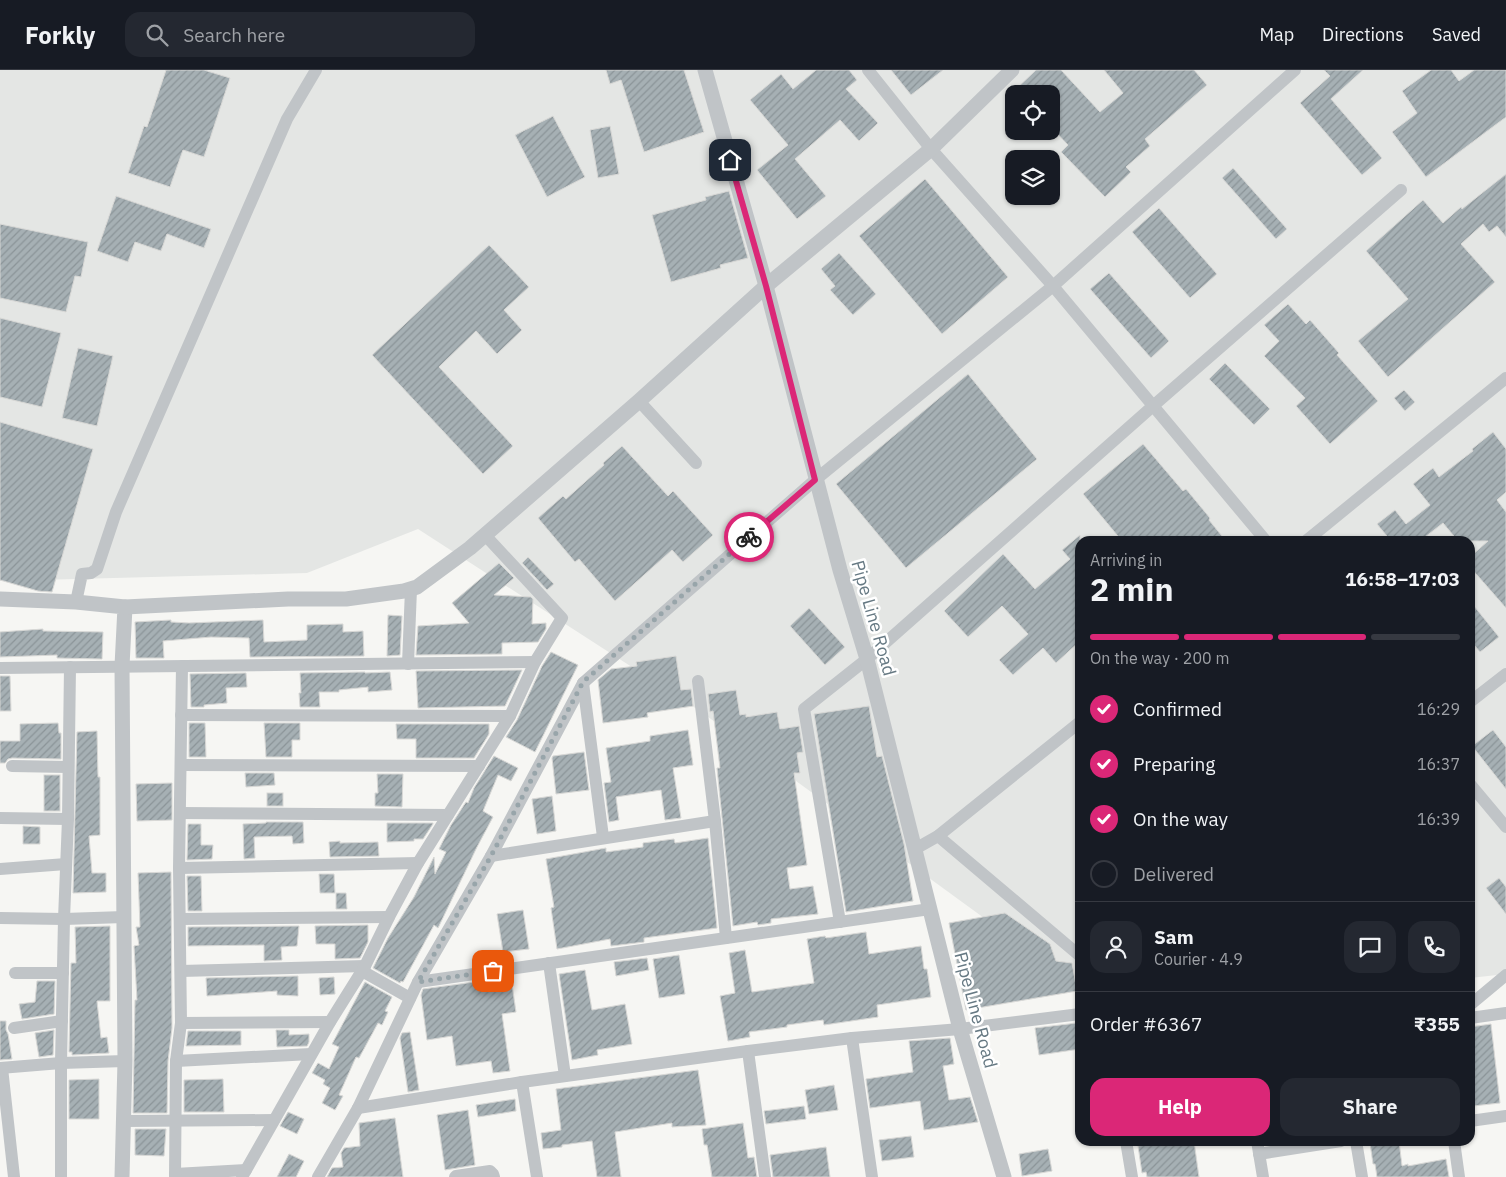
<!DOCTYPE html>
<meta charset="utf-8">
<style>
:root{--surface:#171b24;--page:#242831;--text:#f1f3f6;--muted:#9ea1a6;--line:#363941;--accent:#db2777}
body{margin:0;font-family:"IBM Plex Sans",sans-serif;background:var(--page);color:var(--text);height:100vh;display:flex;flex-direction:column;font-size:19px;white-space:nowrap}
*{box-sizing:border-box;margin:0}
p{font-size:16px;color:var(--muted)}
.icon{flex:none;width:28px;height:28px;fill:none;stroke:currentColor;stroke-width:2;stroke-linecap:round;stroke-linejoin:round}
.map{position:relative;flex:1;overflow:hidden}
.details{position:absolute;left:1075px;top:466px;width:400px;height:610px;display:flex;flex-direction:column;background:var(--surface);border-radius:15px;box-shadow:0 1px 4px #0004}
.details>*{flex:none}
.controls{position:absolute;left:1005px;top:15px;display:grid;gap:10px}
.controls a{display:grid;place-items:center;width:55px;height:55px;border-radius:10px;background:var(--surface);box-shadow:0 1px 4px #0004;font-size:25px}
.pin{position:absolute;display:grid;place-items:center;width:42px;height:42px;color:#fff;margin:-21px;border-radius:10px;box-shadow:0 2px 8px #0006}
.courier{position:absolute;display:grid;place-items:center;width:50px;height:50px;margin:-25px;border:4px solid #db2777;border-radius:50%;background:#fff;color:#222;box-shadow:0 1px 6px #0007}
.summary em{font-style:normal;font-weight:800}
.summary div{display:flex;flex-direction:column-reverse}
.summary{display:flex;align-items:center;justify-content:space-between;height:85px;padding:0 15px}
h1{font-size:32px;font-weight:800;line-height:38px}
.bar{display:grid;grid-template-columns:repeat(4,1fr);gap:8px 5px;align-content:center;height:60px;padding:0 15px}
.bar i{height:6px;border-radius:4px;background:var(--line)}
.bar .selected{background:var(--accent)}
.bar p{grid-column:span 4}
.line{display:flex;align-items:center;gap:12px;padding:0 15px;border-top:1px solid var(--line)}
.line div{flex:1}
.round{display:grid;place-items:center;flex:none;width:52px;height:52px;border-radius:15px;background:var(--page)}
ol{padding:0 15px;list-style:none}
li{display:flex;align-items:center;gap:15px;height:55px}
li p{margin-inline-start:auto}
li .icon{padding:5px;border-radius:50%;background:var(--accent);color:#fff;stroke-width:4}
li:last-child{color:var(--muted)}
li i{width:28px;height:28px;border:2px solid var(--line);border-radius:50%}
.cta{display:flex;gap:10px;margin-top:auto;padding:10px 15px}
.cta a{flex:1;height:58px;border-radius:15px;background:var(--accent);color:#fff;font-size:20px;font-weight:800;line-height:58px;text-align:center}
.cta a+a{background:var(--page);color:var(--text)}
header{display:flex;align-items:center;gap:30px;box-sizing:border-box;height:70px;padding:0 25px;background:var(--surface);border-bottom:1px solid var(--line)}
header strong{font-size:24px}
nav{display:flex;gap:28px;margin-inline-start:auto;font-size:18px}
.search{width:350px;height:45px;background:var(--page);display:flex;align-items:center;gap:12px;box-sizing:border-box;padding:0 18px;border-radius:15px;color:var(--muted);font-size:19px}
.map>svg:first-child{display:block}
.built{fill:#e4e6e4;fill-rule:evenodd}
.building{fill:url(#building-hatch);stroke:#d8d8d6}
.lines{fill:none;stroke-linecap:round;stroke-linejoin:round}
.minor{stroke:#c0c4c7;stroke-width:12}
.tertiary{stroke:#c0c4c7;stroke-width:15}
.done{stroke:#98a5aa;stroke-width:5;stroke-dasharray:0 9}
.route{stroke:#db2777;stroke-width:6}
.labels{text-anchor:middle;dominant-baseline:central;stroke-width:5;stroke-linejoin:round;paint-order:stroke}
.street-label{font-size:18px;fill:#667983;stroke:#fff}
</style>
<header>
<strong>Forkly</strong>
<div class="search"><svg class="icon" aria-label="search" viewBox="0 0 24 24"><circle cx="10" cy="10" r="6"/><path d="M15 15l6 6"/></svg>Search here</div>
<nav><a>Map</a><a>Directions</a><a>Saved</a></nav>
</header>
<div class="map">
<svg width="1506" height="1107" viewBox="0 0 1506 1107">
<defs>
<pattern id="building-hatch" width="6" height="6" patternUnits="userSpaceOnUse" patternTransform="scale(1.25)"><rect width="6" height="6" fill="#a6b0b4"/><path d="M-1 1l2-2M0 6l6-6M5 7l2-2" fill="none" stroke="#8b9498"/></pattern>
</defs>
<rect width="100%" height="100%" fill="#f6f6f3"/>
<path class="built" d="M0 0H1506V904L1470 908V471H1080V918L700 641 418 459 307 503 0 511ZM1014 24H1051V61H1014ZM1014 89H1051V126H1014Z"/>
<g class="building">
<path d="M166 0H204L230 8 204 87 183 80 170 117 128 103 144 56 147 57Z"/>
<path d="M606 0H684L704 62 644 82 621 10 610 14Z"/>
<path d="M816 0H849L857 10 846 19 878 53 859 71 840 50 795 89 826 126 797 149 757 100 788 75 750 30 781 4 793 19Z"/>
<path d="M891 0H943L911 25Z"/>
<path d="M1036 0H1061L1100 42 1123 23 1104 0H1194L1207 15 1145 69 1150 76 1126 97 1131 102 1105 127 1061 82 1068 75 1051 57V24H1011Z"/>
<path d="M1324 0H1363L1331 29 1382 88 1362 105 1300 33 1330 6Z"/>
<path d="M1431 0H1451L1459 11 1474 0H1506V47L1426 107 1392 62 1417 43 1402 21Z"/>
<path d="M553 46 585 107 547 127 515 65Z"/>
<path d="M610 56 619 104 598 108 590 60Z"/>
<path d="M1233 98 1287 159 1276 169 1222 108Z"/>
<path d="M1506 104V167L1497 156 1489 162 1483 154 1461 174 1495 212 1388 307 1358 271 1408 229 1366 181 1423 130 1443 153 1461 137 1462 139Z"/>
<path d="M925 109 1008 207 942 264 859 166Z"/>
<path d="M729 121 748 188 720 195 721 198 671 212 652 145 706 130 705 127Z"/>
<path d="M116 126 211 159 204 178 167 164 161 181 135 172 128 192 97 181Z"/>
<path d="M1159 138 1217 204 1190 228 1132 162Z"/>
<path d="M0 154 88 172 81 207 75 206 66 242 0 228Z"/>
<path d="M489 175 529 217 504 240 522 260 497 284 476 261 439 297 513 376 483 404 372 285Z"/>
<path d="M839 183 876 224 853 245 830 220 835 216 821 199Z"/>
<path d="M1109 203 1169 271 1151 288 1090 219Z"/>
<path d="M1288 234 1306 254 1310 250 1339 283 1337 285 1378 331 1330 374 1296 336 1305 328 1264 286 1279 271 1264 255Z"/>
<path d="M0 248 61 263 42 337 0 327Z"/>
<path d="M78 278 113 286 97 356 62 348Z"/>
<path d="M1225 293 1270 339 1254 355 1209 309Z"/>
<path d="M968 304 1037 389 906 498 836 414Z"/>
<path d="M1404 320 1415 332 1405 341 1394 328Z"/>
<path d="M0 352 93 379 52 522 38 521 0 510Z"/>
<path d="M1493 362 1506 379V422L1497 430 1506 442V538L1470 497V487L1488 471H1458L1443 453 1420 471H1391L1377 454 1395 440 1406 454 1430 435 1413 414 1433 398 1439 407 1473 381 1472 379Z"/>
<path d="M1143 374 1183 421 1186 419 1210 448 1209 450 1226 471H1122L1083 424Z"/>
<path d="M622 376 668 426 673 421 713 465 683 492 672 480 615 531 579 489 575 492 538 448 563 426 566 429 604 395 603 393Z"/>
<path d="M1080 465V571L1056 593 1043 578 1013 605 999 590 1028 564 1002 536 968 567 944 541 1003 484 1035 519 1070 489 1062 480Z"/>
<path d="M528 487 554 514 547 520 522 493Z"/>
<path d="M499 493 514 508 494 525 531 527 533 529 532 554 546 553V559L538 572 502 573V584L416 585 418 556 469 553 452 533Z"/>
<path d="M1470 531 1499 567 1480 582 1470 570Z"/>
<path d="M809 538 845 577 825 595 790 556Z"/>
<path d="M388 545 402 546 400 585 387 586Z"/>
<path d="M171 550V552L189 553 263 550 264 572 307 570V555L343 554V562L363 561 364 586 250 587 249 568 211 567 163 571 164 588H136L135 552Z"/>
<path d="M43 559V561L103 562 102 589 57 588V585L0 587V562Z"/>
<path d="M551 582 578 595 535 682 506 667 517 650 542 596Z"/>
<path d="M676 586 681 620 691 619 693 636 647 643 648 647 603 653 598 610 611 599 637 596 636 592Z"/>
<path d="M522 600 505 636 418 638 416 601Z"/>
<path d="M365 602V603L390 602 392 620 368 622V617L339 620V622H319L320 637H300L299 623H301L300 603Z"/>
<path d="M246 603 247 617 226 618 227 633 204 635V637H191L190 604Z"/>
<path d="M0 606H10L11 641H0Z"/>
<path d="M736 620 740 645 746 644V647L777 642 780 659 799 656 803 682 797 683 800 703H794L807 795 787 798 790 819 813 816 818 844 771 849V853L758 855 757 852 733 856 717 698H720L713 641 710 642 708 624Z"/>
<path d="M869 636 877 687 882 686 904 774 913 831 846 842 814 644Z"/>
<path d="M58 653 59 663H61V689L12 688 8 689 5 693H0V671H20V654Z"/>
<path d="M189 653H205L206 687H189Z"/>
<path d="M264 653H300V670H292V687H266Z"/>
<path d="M396 654H489V664L474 688H416V669H397Z"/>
<path d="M688 660 693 695 673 698 681 748 665 750 661 720 616 727 619 750 609 752 604 713 611 712 606 678 650 671V666Z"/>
<path d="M1493 660 1506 677V719L1472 676Z"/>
<path d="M97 661 98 707H100V765L89 766 92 803H106V822L73 823 77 662Z"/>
<path d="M584 682 589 720 556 724 552 688 553 686Z"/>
<path d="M494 686 518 698 511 711 498 705 483 741 493 747 477 777 438 858 434 855 403 912 401 911 400 913 373 898 388 868 414 827 434 787 435 804 446 782 439 779 451 755 466 732 468 733 474 718Z"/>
<path d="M245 703H274L275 715 246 717Z"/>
<path d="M377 704H403L402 737 375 736V723H378Z"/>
<rect x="44" y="705" width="16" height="36"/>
<path d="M172 713V750L137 751 136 714Z"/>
<rect x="267" y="723" width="16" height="13"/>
<path d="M552 726 556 761 537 764 532 729Z"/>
<path d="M266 752H303L304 773 293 774 292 766 254 767 255 788 244 789 243 754 266 753Z"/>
<path d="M387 753H433V754L423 769H414V771L387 772Z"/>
<path d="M188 754H201V775H213L212 789 187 790Z"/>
<path d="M23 756 40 757V774H23Z"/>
<path d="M708 768 717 858 644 868V872L611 876 610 869 557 879 551 838 554 837 546 789 606 778V782L643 777V773L674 769 675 773Z"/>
<path d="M340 771V773L378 772 379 786 330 787 329 772Z"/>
<path d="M171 802 172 958 168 991 167 1043H133L135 930H137L134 876 139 875 136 857H140L138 803Z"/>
<path d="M319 804H334L335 823H320Z"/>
<path d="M187 806H201L202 841H188Z"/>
<path d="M1499 808 1506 817V844L1486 818Z"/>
<path d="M336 823H346L347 839H336Z"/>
<path d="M523 840 529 879 503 882 497 844Z"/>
<path d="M1005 843 1050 874 1056 891 1072 893 1077 921 966 940 949 853Z"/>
<path d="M368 855V872L360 888 335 889V874H316L315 856Z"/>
<path d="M110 856V931H97L101 968 107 967 109 983 72 985V982H69L71 893H76L75 857Z"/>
<path d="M299 856 297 876 281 877 282 890 264 891V875L188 876V857Z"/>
<path d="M866 862 869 884 921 876 924 899H927L931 927 877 935 878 947 824 955 823 950 787 955V957L749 962 750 967 728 971 720 926 735 923 729 883 745 880 752 922 814 913 807 869 825 866 826 868Z"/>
<path d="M679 885 685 924 659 928 653 889Z"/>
<path d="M647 888 649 900 616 906 614 892Z"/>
<path d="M585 900 592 940 625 934 632 974 597 980 598 985 572 990 559 904Z"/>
<path d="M298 906V926L277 925V921L207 926 206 908Z"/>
<path d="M334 907 335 924 320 925 319 908Z"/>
<path d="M511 907 516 942 502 944 510 1001 493 1003 491 991 456 996 452 966 427 970 421 925 423 919Z"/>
<path d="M37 911H55L54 944 22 949 19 934 35 932Z"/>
<path d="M365 912 392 927 385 941 388 942 382 955 378 953 359 988 356 987 339 1025 343 1026 335 1040 322 1033 330 1018 323 1014 325 1010 312 1003 318 993 329 999 339 977 332 974Z"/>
<path d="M0 951H6V960L8 964 12 989 0 990Z"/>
<path d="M1077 953 1080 979 1039 985 1035 958Z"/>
<path d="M1491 954 1500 1033 1473 1036 1470 1013V957Z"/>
<path d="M54 960 53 985 39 987 35 963Z"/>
<path d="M276 960H289V965L309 964V972L307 976 277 977Z"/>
<path d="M188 961H241V975L186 976Z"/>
<path d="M410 962 419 1020 408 1022 400 968 402 963Z"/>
<path d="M950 968 954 994 943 996 949 1030 970 1027 978 1052 924 1060 920 1031 870 1038 866 1009 913 1002 909 971Z"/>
<path d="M698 1000 706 1055 672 1057V1053L615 1062 621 1107H597L592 1071 562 1075V1077L543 1079 541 1063 561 1060 556 1019Z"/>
<path d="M99 1009V1049H69V1010Z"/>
<path d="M223 1009 224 1042H184V1010Z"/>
<path d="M834 1015 838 1040 809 1044 805 1020Z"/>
<path d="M515 1029 516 1041 478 1047 476 1035Z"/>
<path d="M804 1036 806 1049 766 1054 764 1041Z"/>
<path d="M468 1040 475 1095 445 1100 437 1045Z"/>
<path d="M288 1042 304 1049 297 1064 280 1056Z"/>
<path d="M395 1048 403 1107H327L332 1098 343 1097 341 1083 344 1078 360 1076 359 1053Z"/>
<path d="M743 1053 748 1088 754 1087 757 1107H712L707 1075H704L702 1059Z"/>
<path d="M135 1059H166L164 1086 135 1085Z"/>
<path d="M911 1066 914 1087 882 1091 879 1070Z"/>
<path d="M1171 1071H1194L1199 1107H1147L1146 1102 1142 1103 1138 1076Z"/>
<path d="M1384 1071H1399L1402 1096 1408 1094V1096L1446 1089 1449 1107H1377L1375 1094H1373L1370 1073Z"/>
<path d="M826 1077 830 1107H773L770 1085Z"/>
<path d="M1048 1079 1052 1101 1022 1106 1019 1084Z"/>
<path d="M289 1084 304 1091 296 1107H277Z"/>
</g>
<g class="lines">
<g class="minor">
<path d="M868 0 931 79 1053 216 1266 471"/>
<path d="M639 331 696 393"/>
<path d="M1306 471 1506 308"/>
<path d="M76 532 82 504 91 503 97 499 116 442 287 49 316 0"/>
<path d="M408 594 411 519"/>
<path d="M0 598 535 592"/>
<path d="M698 611 715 751 726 868"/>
<path d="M583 613 603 767"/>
<path d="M1470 632 1506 604"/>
<path d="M181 645 510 646"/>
<path d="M181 695 479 696"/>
<path d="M12 696 68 697"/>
<path d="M1470 714 1506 757"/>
<path d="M180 743 448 745"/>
<path d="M0 748 68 749"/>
<path d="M938 766 1080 886"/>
<path d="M915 779 938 766 1080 652"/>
<path d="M491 786 715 751"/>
<path d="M179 798 418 793"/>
<path d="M0 799 66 794"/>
<path d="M0 848 64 849 124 847"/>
<path d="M180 849 389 847"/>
<path d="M840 852 804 639 867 589 1153 336 1401 120"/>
<path d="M549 893 565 1006"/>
<path d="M181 901 365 896"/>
<path d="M362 901 410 928"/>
<path d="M15 903H63"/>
<path d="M418 912 930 839"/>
<path d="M1470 935 1506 905"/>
<path d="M1470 948 1506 943"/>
<path d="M181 953 330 952"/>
<path d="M14 958 62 951"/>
<path d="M852 968 872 1107"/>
<path d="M748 981 765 1107"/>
<path d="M176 991 311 984"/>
<path d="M0 998 61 993 125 991"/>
<path d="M2 998 14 1107"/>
<path d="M522 1012 537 1107"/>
<path d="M358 1038 522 1012 748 981 852 968 960 959 1080 944"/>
<path d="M124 1051 274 1050"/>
<path d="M1470 1051 1506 1046"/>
<path d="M1126 1071 1132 1107"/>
<path d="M1257 1071 1263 1107"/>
<path d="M1356 1071 1362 1107"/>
<path d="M1454 1071 1459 1107"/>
<path d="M1259 1084 1341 1071"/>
<path d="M175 1104 246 1100"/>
<path d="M61 1107V993L64 849 68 749 70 597"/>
<path d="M175 1107 176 991 181 953 179 798 182 596"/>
<path d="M242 1107 330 952 365 896 389 847 418 793 510 646 535 592 562 548 485 465"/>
<path d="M318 1107 358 1038 418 912 491 786 583 613 815 410 1053 216 1295 0"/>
<path d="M455 1107 456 1106 490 1101 493 1104 494 1107"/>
</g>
<g class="tertiary">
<path d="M705 0 766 216 840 500 867 589 960 959 1004 1107"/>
<path d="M0 529 76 532 125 537 122 596 125 991 122 1107"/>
<path d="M125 537 288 529H346L404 521 417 517 470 478 639 331 766 216 931 79 1012 0"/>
</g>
</g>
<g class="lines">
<path class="done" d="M493 901 418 912 491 786 583 612 749 467"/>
<path class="route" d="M730 90 766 216 815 410 749 467"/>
</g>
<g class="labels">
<g class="street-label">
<text transform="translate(874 548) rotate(74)">Pipe Line Road</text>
<text transform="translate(976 940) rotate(75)">Pipe Line Road</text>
</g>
</g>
</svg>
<div class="controls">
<a><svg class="icon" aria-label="locate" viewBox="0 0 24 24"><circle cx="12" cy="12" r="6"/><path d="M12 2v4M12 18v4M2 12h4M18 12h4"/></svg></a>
<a><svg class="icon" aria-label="layers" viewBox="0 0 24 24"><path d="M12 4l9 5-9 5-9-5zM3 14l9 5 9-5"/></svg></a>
</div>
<div class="pin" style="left:493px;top:901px;background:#ea580c"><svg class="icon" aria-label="bag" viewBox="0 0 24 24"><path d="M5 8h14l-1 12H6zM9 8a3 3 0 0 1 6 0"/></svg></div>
<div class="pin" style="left:730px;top:90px;background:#1f2937"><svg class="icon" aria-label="home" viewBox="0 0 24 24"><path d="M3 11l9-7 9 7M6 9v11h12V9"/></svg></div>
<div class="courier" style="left:749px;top:467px"><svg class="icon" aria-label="bike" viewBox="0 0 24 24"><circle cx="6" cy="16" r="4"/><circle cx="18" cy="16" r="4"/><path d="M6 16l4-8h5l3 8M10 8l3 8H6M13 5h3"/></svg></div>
<section class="details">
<div class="summary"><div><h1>2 min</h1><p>Arriving in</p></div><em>16:58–17:03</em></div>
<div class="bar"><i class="selected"></i><i class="selected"></i><i class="selected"></i><i></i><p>On the way · 200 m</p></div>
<ol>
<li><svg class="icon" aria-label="check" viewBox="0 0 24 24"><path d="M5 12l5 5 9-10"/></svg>Confirmed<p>16:29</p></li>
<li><svg class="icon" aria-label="check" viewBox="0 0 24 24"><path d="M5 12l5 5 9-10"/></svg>Preparing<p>16:37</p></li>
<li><svg class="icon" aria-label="check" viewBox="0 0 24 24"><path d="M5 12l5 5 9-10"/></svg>On the way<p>16:39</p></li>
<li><i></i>Delivered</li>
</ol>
<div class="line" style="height:90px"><a class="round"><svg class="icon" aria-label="person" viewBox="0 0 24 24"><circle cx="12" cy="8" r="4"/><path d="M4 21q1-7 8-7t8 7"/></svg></a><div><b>Sam</b><p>Courier · 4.9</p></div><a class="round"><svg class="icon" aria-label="chat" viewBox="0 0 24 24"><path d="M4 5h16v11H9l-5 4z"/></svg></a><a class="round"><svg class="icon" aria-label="phone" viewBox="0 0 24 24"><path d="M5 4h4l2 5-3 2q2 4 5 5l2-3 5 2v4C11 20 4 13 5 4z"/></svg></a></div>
<div class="line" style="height:65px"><div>Order #6367</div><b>₹355</b></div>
<div class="cta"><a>Help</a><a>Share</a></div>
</section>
</div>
